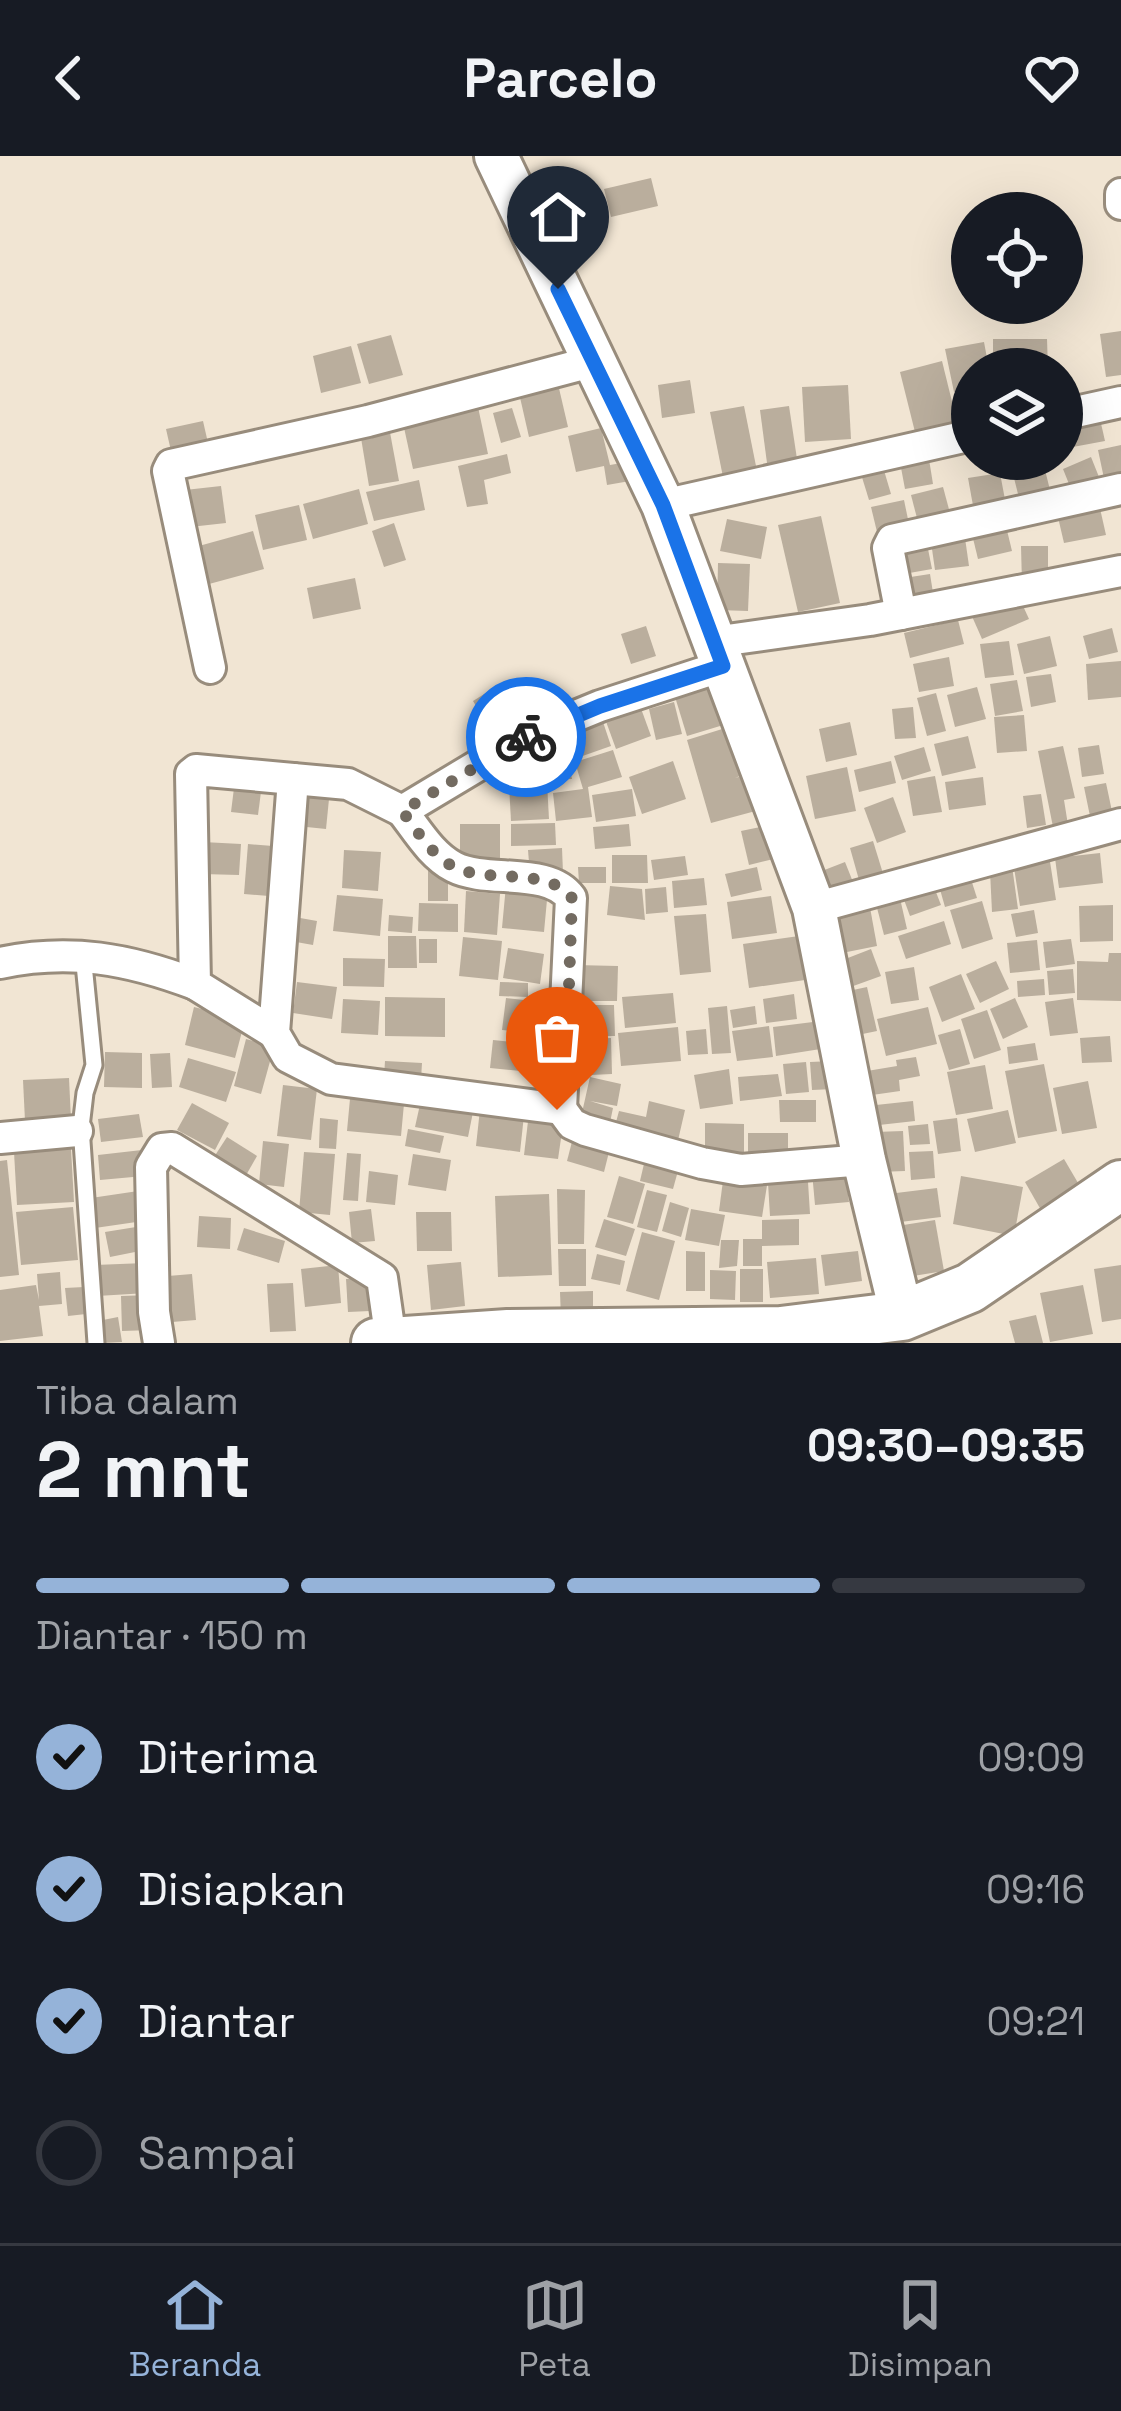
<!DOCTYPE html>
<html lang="id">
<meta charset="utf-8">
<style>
:root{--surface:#171b24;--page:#20242c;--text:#f1f3f6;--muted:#9ea1a6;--line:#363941;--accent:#95b3d9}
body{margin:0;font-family:"Space Grotesk",sans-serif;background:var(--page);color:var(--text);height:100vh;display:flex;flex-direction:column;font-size:45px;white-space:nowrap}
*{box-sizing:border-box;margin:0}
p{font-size:39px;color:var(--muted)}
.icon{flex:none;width:66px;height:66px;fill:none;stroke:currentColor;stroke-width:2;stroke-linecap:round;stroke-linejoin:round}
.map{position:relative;height:1187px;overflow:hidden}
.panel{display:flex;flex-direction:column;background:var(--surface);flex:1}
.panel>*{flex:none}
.fabs{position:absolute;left:951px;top:36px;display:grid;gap:24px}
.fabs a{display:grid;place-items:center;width:132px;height:132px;border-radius:50%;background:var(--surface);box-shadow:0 12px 48px #0002;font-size:60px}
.pin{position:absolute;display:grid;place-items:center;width:102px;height:102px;color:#fff;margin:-123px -51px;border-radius:50% 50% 50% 0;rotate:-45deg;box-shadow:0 0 12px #0007}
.pin .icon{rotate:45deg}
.courier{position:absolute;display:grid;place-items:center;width:120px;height:120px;margin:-60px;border:9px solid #1a73e8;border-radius:50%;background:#fff;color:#222;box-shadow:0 3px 15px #0007}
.overview em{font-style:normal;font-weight:700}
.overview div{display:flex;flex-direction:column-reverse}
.overview{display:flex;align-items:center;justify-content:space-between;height:204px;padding:0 36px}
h1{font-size:78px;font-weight:700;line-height:90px}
.bar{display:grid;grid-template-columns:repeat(4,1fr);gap:18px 12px;align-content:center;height:144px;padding:0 36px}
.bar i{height:15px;border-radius:9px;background:var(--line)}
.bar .on{background:var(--accent)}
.bar p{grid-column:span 4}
ol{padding:0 36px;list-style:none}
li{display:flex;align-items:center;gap:36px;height:132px}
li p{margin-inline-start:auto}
li .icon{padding:12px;border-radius:50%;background:var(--accent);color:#111;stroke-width:4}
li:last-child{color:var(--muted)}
li i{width:66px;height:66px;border:6px solid var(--line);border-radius:50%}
header{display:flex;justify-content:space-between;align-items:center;height:156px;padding:0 36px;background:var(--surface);font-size:54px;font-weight:700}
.tabs{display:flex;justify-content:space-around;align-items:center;height:168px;border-top:3px solid var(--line);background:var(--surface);font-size:33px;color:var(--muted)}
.tabs a{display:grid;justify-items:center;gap:6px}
.tabs .on{color:var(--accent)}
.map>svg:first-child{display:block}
.building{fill:#baae9d}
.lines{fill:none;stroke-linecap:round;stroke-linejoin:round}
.lane-casing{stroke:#988c7c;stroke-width:21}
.street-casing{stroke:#988c7c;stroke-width:36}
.secondary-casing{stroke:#988c7c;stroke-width:48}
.primary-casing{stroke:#988c7c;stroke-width:54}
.lane{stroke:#fff;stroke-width:15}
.street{stroke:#fff;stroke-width:30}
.secondary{stroke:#fff;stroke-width:42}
.primary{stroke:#fff;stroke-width:48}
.done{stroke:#736b61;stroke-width:12;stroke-dasharray:0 21.6}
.route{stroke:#1a73e8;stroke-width:15}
</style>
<header><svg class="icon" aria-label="back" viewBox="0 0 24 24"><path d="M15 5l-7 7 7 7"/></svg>Parcelo<svg class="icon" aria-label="heart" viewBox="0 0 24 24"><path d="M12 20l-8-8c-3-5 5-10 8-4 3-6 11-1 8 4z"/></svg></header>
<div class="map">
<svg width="1121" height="1187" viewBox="0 0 1121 1187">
<rect width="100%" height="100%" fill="#f1e5d3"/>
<g class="building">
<path d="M651 22 658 50 611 61 604 33Z"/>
<path d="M1121 175V219L1106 221 1100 178Z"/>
<path d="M391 179 403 219 369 228 357 188Z"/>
<path d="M993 183H1047L1048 213H993Z"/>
<path d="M984 186 989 213H972V233L954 236 945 193Z"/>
<path d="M351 190 361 227 321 237 313 200Z"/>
<path d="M942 205 957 266 915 276 900 216Z"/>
<path d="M690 224 695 257 662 262 658 229Z"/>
<path d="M558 228 568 271 529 281 519 237Z"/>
<path d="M848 229 851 283 805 286 802 231Z"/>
<path d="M744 250 757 315 723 321 710 256Z"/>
<path d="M789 250 797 303 767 307 760 254Z"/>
<path d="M478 251 488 298 413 313 403 267Z"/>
<path d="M512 252 521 281 501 287 493 257Z"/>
<path d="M1100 263 1105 285 1062 293V271Z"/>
<path d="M203 265 208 287 171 295 166 273Z"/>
<path d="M389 271 399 325 369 330 360 276Z"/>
<path d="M601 272 610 309 627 306 630 325 607 329 604 310 576 316 568 280Z"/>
<path d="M1121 289V324L1105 327 1098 294Z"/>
<path d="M928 297 933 328 905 333 899 301Z"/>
<path d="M507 298 511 317 484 324 488 348 467 351 458 310Z"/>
<path d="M1091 301 1099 321 1071 333 1063 313Z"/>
<path d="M1044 310 1051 338 1020 346 1013 318Z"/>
<path d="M883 311 891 338 869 344 861 318Z"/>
<path d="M1000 317 1006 349 974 355 968 322Z"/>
<path d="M419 324 425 354 374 365 366 336Z"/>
<path d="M221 330 226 367 190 371 185 334Z"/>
<path d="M943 331 950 357 918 366 911 339Z"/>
<path d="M359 333 368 368 313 383 303 348Z"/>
<path d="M904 344 910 373 878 380 871 351Z"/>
<path d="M1099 348 1106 379 1064 387 1057 357Z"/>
<path d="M299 349 307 384 263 394 255 359Z"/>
<path d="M821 360 840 447 798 456 778 369Z"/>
<path d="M1004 362 1012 395 978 403 970 370Z"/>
<path d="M727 363 767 371 761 403 720 395Z"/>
<path d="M394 367 406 404 384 411 372 375Z"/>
<path d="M253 375 264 413 198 431 188 393Z"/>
<path d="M964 375 969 410 935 414 930 379Z"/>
<path d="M926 383 932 413 898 419 893 389Z"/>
<path d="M1021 390H1048V428H1022Z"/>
<path d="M718 407 750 408 748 455 717 454Z"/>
<path d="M930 418 934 443 908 447 904 422Z"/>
<path d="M355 422 361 453 313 463 307 432Z"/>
<path d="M1018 439 1029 463 982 483 971 458Z"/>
<path d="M958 464 964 488 910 502 904 477Z"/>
<path d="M646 470 656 500 631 508 621 478Z"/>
<path d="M1112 472 1118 496 1089 503 1083 480Z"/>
<path d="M1050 480 1057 510 1024 518 1017 488Z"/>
<path d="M1009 485 1014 519 985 522 980 488Z"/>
<path d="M949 501 954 530 919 536 913 508Z"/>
<path d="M1121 505V541L1088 544 1086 508Z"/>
<path d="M1051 518 1056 546 1031 551 1026 521Z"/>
<path d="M716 519 730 567 687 580 672 531Z"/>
<path d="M1017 524 1023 555 995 560 990 528Z"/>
<path d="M505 525 521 551 488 570 473 545Z"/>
<path d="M977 531 986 563 955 571 947 539Z"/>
<path d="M936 537 946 575 927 580 917 542Z"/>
<path d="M674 546 682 578 656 584 649 553Z"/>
<path d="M639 547 651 580 616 593 604 560Z"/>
<path d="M913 551 916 582 895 583 892 553Z"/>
<path d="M599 554 611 590 574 603 561 568Z"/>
<path d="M1024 559 1027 595 997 597 994 561Z"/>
<path d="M850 566 857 599 826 606 819 573Z"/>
<path d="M735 569 750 616 735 622 753 617 763 653 711 667 687 584Z"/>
<path d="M968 580 976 612 942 620 934 588Z"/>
<path d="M564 583 572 623 532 624 531 584Z"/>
<path d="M1099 589 1104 618 1082 621 1078 592Z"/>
<path d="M1063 590 1075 642 1064 644 1068 669 1053 671 1038 595Z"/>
<path d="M924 591 931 615 902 624 894 600Z"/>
<path d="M613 594 622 621 588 631 592 661 556 665 553 637 583 633 575 606Z"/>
<path d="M673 605 686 643 642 658 629 621Z"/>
<path d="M891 605 896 627 859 636 854 614Z"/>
<path d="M847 611 856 655 815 663 806 620Z"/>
<path d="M935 620 942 656 913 660 907 625Z"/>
<path d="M983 621 986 649 949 654 945 626Z"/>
<path d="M235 624 262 628 258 659 231 656Z"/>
<path d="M547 627 549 663 511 665 509 629Z"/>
<path d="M1106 627 1113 660 1091 665 1084 631Z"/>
<path d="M302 630 330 633 326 673 297 670Z"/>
<path d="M632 633 636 660 596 666 592 639Z"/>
<path d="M1041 638 1046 669 1027 672 1023 640Z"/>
<path d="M893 641 906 676 877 687 864 652Z"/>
<path d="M555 667 556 689 511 690V668Z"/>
<path d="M460 668H500V705L460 706Z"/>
<path d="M629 668 631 690 595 693 593 671Z"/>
<path d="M775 668 782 701 749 709 741 675Z"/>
<path d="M873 685 885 724 861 731 850 692Z"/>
<path d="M203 686 241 688 239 719 202 718Z"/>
<path d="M248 688 273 690 269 740 244 738Z"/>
<path d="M562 692 563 717 530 719 528 694Z"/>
<path d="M1048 693 1056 744 1020 750 1012 699Z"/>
<path d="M344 694 381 696 378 735 342 732Z"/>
<path d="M1100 697 1103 727 1059 732 1055 702Z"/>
<path d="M612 699H647L648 727H612Z"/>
<path d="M685 700 688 719 654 724 651 704Z"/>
<path d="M845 706 855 731 819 745 809 720Z"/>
<path d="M1012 710 1018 753 992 756 990 715Z"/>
<path d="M578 711H606V727H579Z"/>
<path d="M757 711 762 734 731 741 725 718Z"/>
<rect x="428" y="714" width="20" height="31"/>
<path d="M968 714 977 742 945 751 937 723Z"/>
<path d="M704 722 707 749 674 752 672 725Z"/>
<path d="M506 729 548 733 544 776 502 772Z"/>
<path d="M610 730 642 733 645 764 607 759Z"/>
<path d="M666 731 668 756 646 758 645 733Z"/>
<path d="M934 731 941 749 910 760 903 741Z"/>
<path d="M466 735 500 738 497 779 464 776Z"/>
<path d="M899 738 907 773 884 779 875 744Z"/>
<path d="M337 739 383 743 380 780 333 775Z"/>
<path d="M771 740 777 777 732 783 727 746Z"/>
<path d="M982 745 993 783 962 793 950 754Z"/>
<path d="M869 746 877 790 842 797 833 752Z"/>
<path d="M419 747 458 748V776L418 775Z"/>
<path d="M1113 749V785L1080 786 1079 750Z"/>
<path d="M1034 754 1038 777 1016 781 1011 758Z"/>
<path d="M706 758 711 816 680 819 674 760Z"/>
<path d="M389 759 413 761 412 777 388 775Z"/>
<path d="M289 760 317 765 313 789 285 784Z"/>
<path d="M944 765 951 788 906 803 898 780Z"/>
<path d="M806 779 812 823 749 832 743 788Z"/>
<path d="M388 780H416L417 812H388Z"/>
<path d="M463 781 502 785 498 824 459 820Z"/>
<rect x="419" y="783" width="18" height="24"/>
<path d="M1071 783 1075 808 1046 812 1043 786Z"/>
<path d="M1037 784 1040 814 1010 817 1007 787Z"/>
<path d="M508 792 544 798 540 828 503 822Z"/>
<path d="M871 793 881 820 845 833 835 807Z"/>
<path d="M1109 797H1121V845L1077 844V805L1108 806Z"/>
<path d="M343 802 385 803 384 831 343 830Z"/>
<path d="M996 805 1009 833 980 847 966 818Z"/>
<path d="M575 809 618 810 617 845H573Z"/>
<path d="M914 811 919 844 891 848 885 816Z"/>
<path d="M1073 813 1075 837 1049 839 1047 815Z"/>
<path d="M961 818 975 853 942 866 929 831Z"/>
<path d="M1044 823 1045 839 1018 841 1017 825Z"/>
<path d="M297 826 337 831 332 863 293 857Z"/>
<path d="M500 826 528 827V841L499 840Z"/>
<path d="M867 831 877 875 848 881 839 837Z"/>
<path d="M673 837 676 867 625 872 622 841Z"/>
<path d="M794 838 797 863 766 867 763 843Z"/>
<path d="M385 841 445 842V881L385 880Z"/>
<path d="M506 842 552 847 548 879 502 874Z"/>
<path d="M1015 842 1028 871 1003 883 990 853Z"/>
<path d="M1073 842 1078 877 1050 880 1045 846Z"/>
<path d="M343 843 380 845 378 879 341 877Z"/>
<path d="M573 849H614L615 880H574Z"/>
<path d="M727 850 731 897 712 898 708 852Z"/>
<path d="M755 850 757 868 733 872 730 854Z"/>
<path d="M194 851 245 864 235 902 185 889Z"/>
<path d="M928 851 937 888 886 900 877 863Z"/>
<path d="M987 854 1001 894 974 903 961 863Z"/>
<path d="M821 865 827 892 776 900 773 871Z"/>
<path d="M769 870 773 901 737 905 732 875Z"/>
<path d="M678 871 681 905 621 910 618 877Z"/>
<path d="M706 873 708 898 688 899 686 875Z"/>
<path d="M960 873 970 908 949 914 938 879Z"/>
<path d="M1110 880 1112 906 1082 907 1080 882Z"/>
<path d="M611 882 612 918 570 920 569 884Z"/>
<path d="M246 883 274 891 261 938 234 930Z"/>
<path d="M493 884 555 890 552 918 490 912Z"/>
<path d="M1035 887 1038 904 1009 908 1007 891Z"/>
<path d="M105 896 142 897V932L104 931Z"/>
<path d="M170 897 172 931 152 932 150 898Z"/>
<path d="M916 901 920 920 899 924 900 935 865 940 861 916 897 910 896 904Z"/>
<path d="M188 902 236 916 226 946 179 931Z"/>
<path d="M385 905 422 907 421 924 384 922Z"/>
<path d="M832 905 834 933 812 934 810 906Z"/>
<path d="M806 906 809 936 786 938 783 908Z"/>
<path d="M1044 908 1057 975 1018 982 1005 915Z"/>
<path d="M985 909 993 953 956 959 947 916Z"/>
<path d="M729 913 733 948 700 953 694 919Z"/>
<path d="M778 918 782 940 740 945 738 921Z"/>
<path d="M590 921 621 928 617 950 590 945 613 952 608 976 579 970Z"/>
<path d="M69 922 71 964 25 965 23 924Z"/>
<path d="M1088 925 1097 972 1062 978 1053 932Z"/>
<path d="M283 929 317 933 311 984 277 980Z"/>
<path d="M351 932 405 937 401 980 347 975Z"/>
<path d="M423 935 475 946 468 981 415 971Z"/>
<path d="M481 944 525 950 520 996 476 990Z"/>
<path d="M779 944H816V966H780Z"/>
<path d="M649 945 685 954 676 993 613 977 619 955 646 961Z"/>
<path d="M913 945 915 965 879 969 876 949Z"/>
<path d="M192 947 229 967 215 994 177 974Z"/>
<path d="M1008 954 1016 987 975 996 967 963Z"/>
<path d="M529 957 564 962 558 1003 524 999Z"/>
<path d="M139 958 143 981 101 986 98 963Z"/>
<path d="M320 962 338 964 336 993 319 992Z"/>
<path d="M957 962 961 995 938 998 933 965Z"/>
<path d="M705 967 744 968V1006H705Z"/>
<path d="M928 968 930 988 910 989 908 970Z"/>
<path d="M408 973 444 980 440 997 405 990Z"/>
<path d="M575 974 612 984 604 1016 567 1005Z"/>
<path d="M903 975 905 1015 878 1016 875 976Z"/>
<path d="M748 977H788V1009L748 1008Z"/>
<path d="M227 981 257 1000 245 1021 214 1001Z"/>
<path d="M263 985 289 988 284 1031 259 1028Z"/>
<path d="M71 993 74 1046 17 1049 14 996Z"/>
<path d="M142 994 144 1020 100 1024 98 999Z"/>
<path d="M647 995 681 1004 673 1033 640 1025Z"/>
<path d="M933 995 935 1022 911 1024 909 996Z"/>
<path d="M304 996 335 998 330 1059 299 1056Z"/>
<path d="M347 997 361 998 358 1045 343 1044Z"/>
<path d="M413 998 451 1004 446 1035 408 1029Z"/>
<path d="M1064 1003 1081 1032 1041 1054 1025 1026Z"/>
<path d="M7 1004 19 1119 0 1121V1005Z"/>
<path d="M845 1013 849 1046 815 1049 812 1016Z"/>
<path d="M369 1015 398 1019 395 1049 366 1046Z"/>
<path d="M724 1017 768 1023 762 1061 719 1055Z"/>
<path d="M619 1020 645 1028 633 1068 607 1061Z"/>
<path d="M961 1020 1023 1031 1014 1080 953 1068Z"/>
<path d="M808 1026 810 1058 770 1060 768 1027Z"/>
<path d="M937 1032 941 1061 892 1067 888 1038Z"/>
<path d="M557 1033 585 1034 584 1088H558Z"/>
<path d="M145 1034 150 1064 95 1072 91 1042Z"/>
<path d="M647 1034 667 1039 657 1076 637 1071Z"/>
<path d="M549 1038 552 1119 498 1121 495 1040Z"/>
<path d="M670 1046 689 1052 681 1081 662 1075Z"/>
<path d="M73 1051 78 1104 21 1109 16 1056Z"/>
<path d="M371 1053 375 1085 352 1087 349 1056Z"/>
<path d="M691 1053 725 1059 719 1090 685 1084Z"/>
<path d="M416 1056H451L452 1095H417Z"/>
<path d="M199 1060 231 1062 230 1093 197 1091Z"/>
<path d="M604 1063 635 1073 626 1100 595 1091Z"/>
<path d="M799 1063V1089L762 1090V1110H743V1083H762V1064Z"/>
<path d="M935 1064 944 1115 907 1121 897 1070Z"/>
<path d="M136 1071 140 1095 110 1101 105 1076Z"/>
<path d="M244 1072 285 1085 279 1107 237 1094Z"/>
<path d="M642 1076 675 1085 659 1144 626 1135Z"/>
<path d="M721 1084H739L737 1110 719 1112Z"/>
<path d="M558 1093H586V1130H559Z"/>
<path d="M686 1095 705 1096V1135H686Z"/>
<path d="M858 1095 862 1125 825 1130 821 1099Z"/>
<path d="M597 1098 625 1105 620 1129 591 1123Z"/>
<path d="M816 1102 819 1138 770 1142 767 1106Z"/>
<path d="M461 1106 465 1150 431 1154 427 1109Z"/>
<path d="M145 1107 147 1137 97 1140 95 1109Z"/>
<path d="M338 1109 341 1147 305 1151 301 1113Z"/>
<path d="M1121 1109V1163L1102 1166 1094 1113Z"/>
<rect x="740" y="1113" width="23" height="33"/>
<path d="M710 1114 736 1115 735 1144 710 1143Z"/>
<path d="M60 1116 62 1148 39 1150 43 1180 0 1185V1134L36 1129 39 1144 37 1118Z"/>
<path d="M192 1118 196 1164 172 1166 168 1120Z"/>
<path d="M368 1122 370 1155 348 1156 346 1123Z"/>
<path d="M293 1127 296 1175 270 1176 267 1128Z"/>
<path d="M1083 1129 1093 1178 1050 1186 1040 1137Z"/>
<path d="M84 1131 86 1158 68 1160 65 1132Z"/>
<path d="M593 1135V1162L561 1163 560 1136Z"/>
<path d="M151 1139 152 1174 122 1175 121 1140Z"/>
<path d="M1036 1159 1043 1187H1015L1009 1165Z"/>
<path d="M118 1161 122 1186 102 1187 98 1165Z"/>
</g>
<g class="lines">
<g class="lane-casing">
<path id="lane" d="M83 798 94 909 85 937 81 971 96 1187"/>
</g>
<g class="street-casing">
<g id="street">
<path d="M1121 38V48"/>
<path d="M1062 259 1121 246"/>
<path d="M663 349 972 279"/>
<path d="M901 458 888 392 892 384 1121 333"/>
<path d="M713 486 870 464 1121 415"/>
<path d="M210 512 168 315 171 309 368 265 595 205"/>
<path d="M293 623 274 877 288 901 331 923 561 953 571 742C548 710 487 728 454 711 431 699 417 674 402 655"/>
<path d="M814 752 1121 668"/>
<path d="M0 807C70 792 129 803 195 828"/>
<path d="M274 877 195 828 191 618 196 614 348 628 402 655 527 580 600 550 723 510"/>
<path d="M561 953 572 968 585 974 702 1007 741 1014 864 1004"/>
<path d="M0 982 77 975"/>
<path d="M159 1187 154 1156 151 1011 162 993 172 992 382 1122 391 1185"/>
</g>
</g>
<g class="secondary-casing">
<path id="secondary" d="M496 0 663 349 814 752 864 1004 902 1160"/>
</g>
<g class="primary-casing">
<path id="primary" d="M376 1187 508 1178 781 1175 902 1160 970 1132 1121 1029"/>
</g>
<use href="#lane" class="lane"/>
<use href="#street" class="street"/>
<use href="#secondary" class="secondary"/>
<use href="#primary" class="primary"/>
</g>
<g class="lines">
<path class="done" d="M526 581 402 655C417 674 431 699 454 711 487 728 547 710 572 742L565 945 557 954"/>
<path class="route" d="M526 581 600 550 723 510 663 349 558 133"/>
</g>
</svg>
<div class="fabs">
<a><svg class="icon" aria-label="locate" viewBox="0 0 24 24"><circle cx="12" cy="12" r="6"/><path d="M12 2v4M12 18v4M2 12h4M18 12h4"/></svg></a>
<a><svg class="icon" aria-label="layers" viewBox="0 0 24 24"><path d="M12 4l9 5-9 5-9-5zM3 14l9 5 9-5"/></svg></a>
</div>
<div class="pin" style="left:557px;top:954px;background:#ea580c"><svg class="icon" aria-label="bag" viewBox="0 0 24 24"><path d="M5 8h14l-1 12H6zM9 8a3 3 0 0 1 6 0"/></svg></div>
<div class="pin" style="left:558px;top:133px;background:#1f2937"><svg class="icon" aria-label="home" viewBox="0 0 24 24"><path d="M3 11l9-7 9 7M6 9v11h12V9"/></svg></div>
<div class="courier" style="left:526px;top:581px"><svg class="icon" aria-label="bike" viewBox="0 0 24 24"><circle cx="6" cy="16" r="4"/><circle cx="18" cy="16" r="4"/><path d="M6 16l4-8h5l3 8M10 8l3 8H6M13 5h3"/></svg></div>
</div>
<section class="panel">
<div class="overview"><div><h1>2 mnt</h1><p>Tiba dalam</p></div><em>09:30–09:35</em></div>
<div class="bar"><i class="on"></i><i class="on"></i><i class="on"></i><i></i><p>Diantar · 150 m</p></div>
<ol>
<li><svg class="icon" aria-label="check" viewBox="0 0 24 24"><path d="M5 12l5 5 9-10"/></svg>Diterima<p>09:09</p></li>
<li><svg class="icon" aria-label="check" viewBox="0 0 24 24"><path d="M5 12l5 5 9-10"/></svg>Disiapkan<p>09:16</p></li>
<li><svg class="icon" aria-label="check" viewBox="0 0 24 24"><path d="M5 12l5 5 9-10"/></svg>Diantar<p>09:21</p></li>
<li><i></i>Sampai</li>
</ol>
</section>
<nav class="tabs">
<a class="on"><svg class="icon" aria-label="home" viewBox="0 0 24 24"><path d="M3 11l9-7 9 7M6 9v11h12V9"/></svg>Beranda</a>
<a><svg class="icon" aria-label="map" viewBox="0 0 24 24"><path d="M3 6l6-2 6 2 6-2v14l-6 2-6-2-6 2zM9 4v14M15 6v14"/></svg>Peta</a>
<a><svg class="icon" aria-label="saved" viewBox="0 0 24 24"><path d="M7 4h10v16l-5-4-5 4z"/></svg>Disimpan</a>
</nav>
